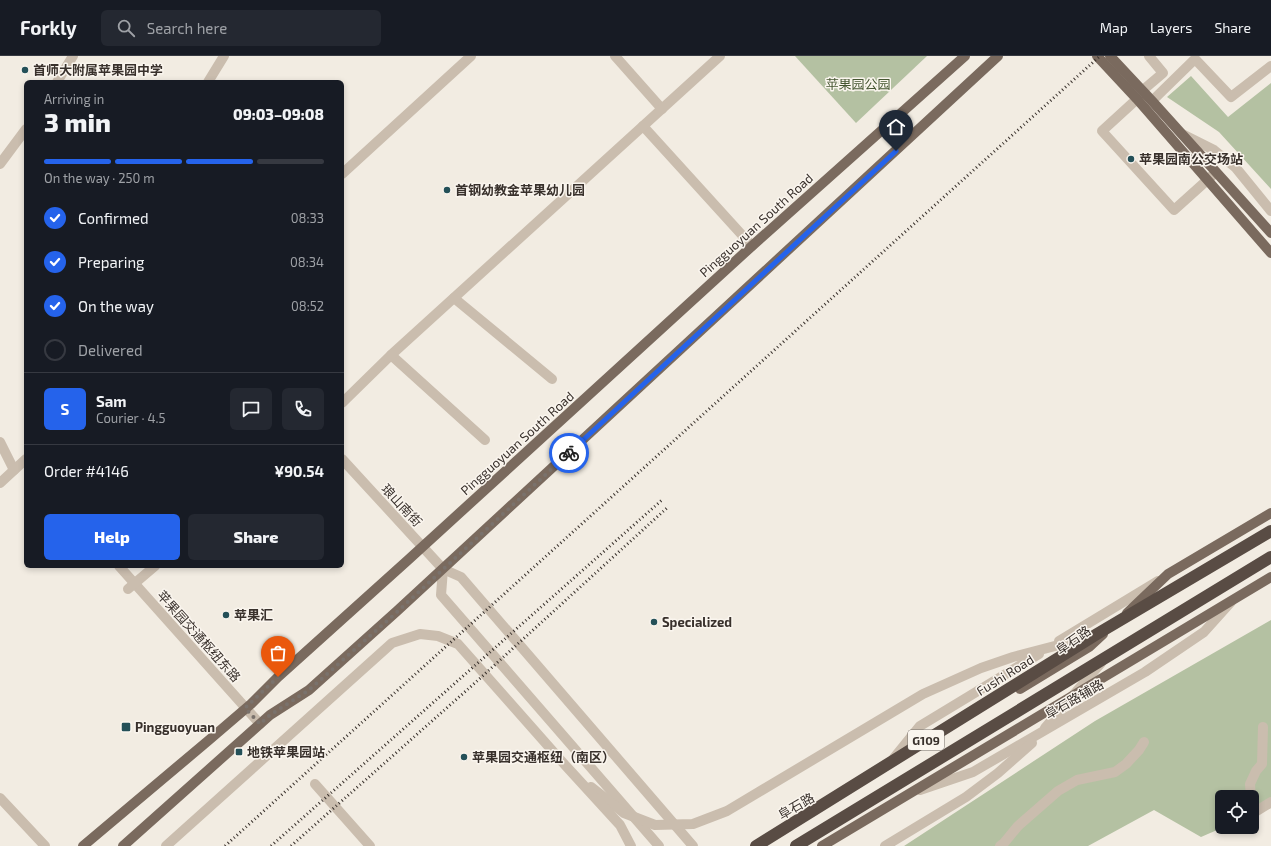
<!DOCTYPE html>
<meta charset="utf-8">
<style>
:root{--surface:#171b24;--page:#242831;--text:#f1f3f6;--muted:#9ea1a6;--line:#363941;--accent:#2563eb}
body{margin:0;font-family:"Exo 2","Noto Sans SC",sans-serif;background:var(--page);color:var(--text);height:100vh;display:flex;flex-direction:column;font-size:15px;white-space:nowrap}
*{box-sizing:border-box;margin:0}
p{font-size:13px;color:var(--muted)}
.icon{flex:none;width:22px;height:22px;fill:none;stroke:currentColor;stroke-width:2;stroke-linecap:round;stroke-linejoin:round}
.map{position:relative;flex:1;overflow:hidden}
.drawer{position:absolute;left:24px;top:24px;width:320px;height:488px;display:flex;flex-direction:column;background:var(--surface);border-radius:6px;box-shadow:0 2px 6px #0003}
.drawer>*{flex:none}
.fabs{position:absolute;left:1215px;top:734px;display:grid;gap:8px}
.fabs a{display:grid;place-items:center;width:44px;height:44px;border-radius:6px;background:var(--surface);box-shadow:0 2px 6px #0003;font-size:20px}
.pin{position:absolute;display:grid;place-items:center;width:34px;height:34px;color:#fff;margin:-41px -17px;border-radius:50% 50% 50% 0;rotate:-45deg;box-shadow:0 0 4px #0007}
.pin .icon{rotate:45deg}
.courier{position:absolute;display:grid;place-items:center;width:40px;height:40px;margin:-20px;border:3px solid #2563eb;border-radius:50%;background:#fff;color:#222;box-shadow:0 1px 5px #0007}
.overview em{font-style:normal;font-weight:800}
.overview div{display:flex;flex-direction:column-reverse}
.overview{display:flex;align-items:center;justify-content:space-between;height:68px;padding:0 20px}
h1{font-size:26px;font-weight:800;line-height:30px}
.bar{display:grid;grid-template-columns:repeat(4,1fr);gap:6px 4px;align-content:center;height:48px;padding:0 20px}
.bar i{height:5px;border-radius:3px;background:var(--line)}
.bar .on{background:var(--accent)}
.bar p{grid-column:span 4}
.line{display:flex;align-items:center;gap:10px;padding:0 20px;border-top:1px solid var(--line)}
.line div{flex:1}
.round{display:grid;place-items:center;flex:none;width:42px;height:42px;border-radius:6px;background:var(--page)}
ol{padding:0 20px;list-style:none}
li{display:flex;align-items:center;gap:12px;height:44px}
li p{margin-inline-start:auto}
li .icon{padding:4px;border-radius:50%;background:var(--accent);color:#fff;stroke-width:4}
li:last-child{color:var(--muted)}
li i{width:22px;height:22px;border:2px solid var(--line);border-radius:50%}
.button{display:flex;gap:8px;margin-top:auto;padding:8px 20px}
.button a{flex:1;height:46px;border-radius:6px;background:var(--accent);color:#fff;font-size:16px;font-weight:800;line-height:46px;text-align:center}
.button a+a{background:var(--page);color:var(--text)}
header{display:flex;align-items:center;gap:24px;box-sizing:border-box;height:56px;padding:0 20px;background:var(--surface);border-bottom:1px solid var(--line)}
header strong{font-size:19px}
nav{display:flex;gap:22px;margin-inline-start:auto;font-size:14px}
.search{width:280px;height:36px;background:var(--page);display:flex;align-items:center;gap:10px;box-sizing:border-box;padding:0 14px;border-radius:6px;color:var(--muted);font-size:15px}
.map>svg:first-child{display:block}
.green{fill:#b4c1a2}
.lines{fill:none;stroke-linecap:round;stroke-linejoin:round}
.minor{stroke:#cabdae;stroke-width:10}
.major{stroke:#7a6a5e;stroke-width:10}
.highway{stroke:#594c44;stroke-width:12}
.rail{stroke:#39312c;stroke-width:3;stroke-dasharray:1 3;stroke-linecap:butt}
.done{stroke:#7a726c;stroke-width:4;stroke-dasharray:0 7.2}
.route{stroke:#2563eb;stroke-width:5}
.poi-dot{fill:#245058;stroke:#faf5ee;stroke-width:1.5}
.labels{text-anchor:middle;dominant-baseline:central;stroke-width:3;stroke-linejoin:round;paint-order:stroke}
.shield{fill:#faf5ee;stroke:#736c66;stroke-width:1}
.shield-label{font-size:12px;font-weight:bold;fill:#39312c}
.poi-label{font-size:13px;font-weight:bold;fill:#39312c;stroke:#faf5ee;text-anchor:start}
.park-label{font-size:13px;fill:#455631;stroke:#faf5ee}
.street-label{font-size:13px;fill:#39312c;stroke:#faf5ee}
</style>
<header>
<strong>Forkly</strong>
<div class="search"><svg class="icon" aria-label="search" viewBox="0 0 24 24"><circle cx="10" cy="10" r="6"/><path d="M15 15l6 6"/></svg>Search here</div>
<nav><a>Map</a><a>Layers</a><a>Share</a></nav>
</header>
<div class="map">
<svg width="1271" height="790" viewBox="0 0 1271 790">
<rect width="100%" height="100%" fill="#f2ece2"/>
<g class="green">
<path d="M795 0H927L856 67Z"/>
<path d="M1191 20 1228 61 1271 27V133L1219 76 1167 41Z"/>
<path d="M1271 564V752L1252 760V741H1222V771H1224L1201 781 1154 754 1088 790H904L1095 665Z"/>
</g>
<g class="lines">
<g class="minor">
<path d="M615 0 662 53"/>
<path d="M57 26 73 0"/>
<path d="M208 26 224 0"/>
<path d="M1143 34 1163 17 1149 0"/>
<path d="M1137 43 1102 75 1174 154 1214 118"/>
<path d="M1152 45 1195 3 1231 41 1271 10"/>
<path d="M643 70 752 190"/>
<path d="M1182 78 1214 94 1236 112 1271 155"/>
<path d="M0 108 26 73"/>
<path d="M342 118 471 0"/>
<path d="M454 242 552 323"/>
<path d="M391 299 485 384"/>
<path d="M342 347 391 299 720 0"/>
<path d="M0 386 14 414"/>
<path d="M342 403 443 513 461 521 693 790"/>
<path d="M0 427 26 403"/>
<path d="M119 510 260 668"/>
<path d="M443 513 441 539 659 790"/>
<path d="M128 533 155 510"/>
<path d="M1059 585 1158 525"/>
<path d="M1045 672 1101 607"/>
<path d="M894 702 920 670 1039 598"/>
<path d="M315 728 370 790"/>
<path d="M591 731 624 757 655 769 693 768 727 755 923 638 981 612 1013 601 1089 581"/>
<path d="M920 734 973 716 1145 616 1204 576 1231 546"/>
<path d="M1251 741 1250 728 1256 715 1262 708 1263 671"/>
<path d="M0 742 45 790"/>
<path d="M1252 745 1255 756 1271 746"/>
<path d="M166 790 392 587 420 578 438 580 458 588 565 709 620 769 631 790"/>
<path d="M885 790 966 741 998 717 1032 687"/>
<path d="M1000 790 1004 787 1018 770 1058 735 1077 724 1115 716 1126 708 1139 694 1144 686"/>
</g>
<g class="major">
<path d="M1097 0 1137 43 1271 197"/>
<path d="M1110 0 1152 45 1271 177"/>
<path d="M1127 557 1168 518 1271 457"/>
<path d="M1020 633 1089 591 1103 578"/>
<path d="M83 790 209 684 251 648 278 621 408 504 752 190 965 0"/>
<path d="M123 790 270 659 309 634 397 555 998 0"/>
<path d="M822 790 1271 521"/>
</g>
<g class="highway">
<path d="M756 790 1097 578 1271 475"/>
<path d="M796 790 1271 501"/>
</g>
<g class="rail">
<path d="M225 790 1100 0"/>
<path d="M271 790 662 444"/>
<path d="M291 790 476 626 668 451"/>
</g>
</g>
<g class="lines">
<path class="done" d="M278 621 245 652 260 668 270 659 309 634 397 556 569 397"/>
<path class="route" d="M569 397 896 95"/>
</g>
<g class="poi-dot">
<circle cx="25" cy="14" r="4"/>
<circle cx="1131" cy="103" r="4"/>
<circle cx="447" cy="134" r="4"/>
<circle cx="226" cy="559" r="4"/>
<circle cx="654" cy="566" r="4"/>
<rect x="121" y="666" width="10" height="10" rx="2"/>
<rect x="235" y="692" width="8" height="8" rx="2"/>
<circle cx="464" cy="701" r="4"/>
</g>
<g class="labels">
<rect class="shield" x="908" y="674" width="36" height="20" rx="3"/>
<g class="shield-label">
<text x="926" y="684">G109</text>
</g>
<g class="poi-label">
<text x="33" y="14">首师大附属苹果园中学</text>
<text x="1139" y="103">苹果园南公交场站</text>
<text x="455" y="134">首钢幼教金苹果幼儿园</text>
<text x="234" y="559">苹果汇</text>
<text x="662" y="566">Specialized</text>
<text x="135" y="671">Pingguoyuan</text>
<text x="247" y="696">地铁苹果园站</text>
<text x="472" y="701">苹果园交通枢纽（南区）</text>
</g>
<g class="park-label">
<text x="858" y="28">苹果园公园</text>
</g>
<g class="street-label">
<text transform="translate(756 169) rotate(-42)">Pingguoyuan South Road</text>
<text transform="translate(517 387) rotate(-42)">Pingguoyuan South Road</text>
<text transform="translate(402 449) rotate(47)">琅山南街</text>
<text transform="translate(199 580) rotate(48)">苹果园交通枢纽东路</text>
<text transform="translate(1073 584) rotate(-35)">阜石路</text>
<text transform="translate(1005 619) rotate(-32)">Fushi Road</text>
<text transform="translate(1074 643) rotate(-30)">阜石路辅路</text>
<text transform="translate(796 750) rotate(-30)">阜石路</text>
</g>
</g>
</svg>
<div class="fabs">
<a><svg class="icon" aria-label="locate" viewBox="0 0 24 24"><circle cx="12" cy="12" r="6"/><path d="M12 2v4M12 18v4M2 12h4M18 12h4"/></svg></a>
</div>
<div class="pin" style="left:278px;top:621px;background:#ea580c"><svg class="icon" aria-label="bag" viewBox="0 0 24 24"><path d="M5 8h14l-1 12H6zM9 8a3 3 0 0 1 6 0"/></svg></div>
<div class="pin" style="left:896px;top:95px;background:#1f2937"><svg class="icon" aria-label="home" viewBox="0 0 24 24"><path d="M3 11l9-7 9 7M6 9v11h12V9"/></svg></div>
<div class="courier" style="left:569px;top:397px"><svg class="icon" aria-label="bike" viewBox="0 0 24 24"><circle cx="6" cy="16" r="4"/><circle cx="18" cy="16" r="4"/><path d="M6 16l4-8h5l3 8M10 8l3 8H6M13 5h3"/></svg></div>
<section class="drawer">
<div class="overview"><div><h1>3 min</h1><p>Arriving in</p></div><em>09:03–09:08</em></div>
<div class="bar"><i class="on"></i><i class="on"></i><i class="on"></i><i></i><p>On the way · 250 m</p></div>
<ol>
<li><svg class="icon" aria-label="check" viewBox="0 0 24 24"><path d="M5 12l5 5 9-10"/></svg>Confirmed<p>08:33</p></li>
<li><svg class="icon" aria-label="check" viewBox="0 0 24 24"><path d="M5 12l5 5 9-10"/></svg>Preparing<p>08:34</p></li>
<li><svg class="icon" aria-label="check" viewBox="0 0 24 24"><path d="M5 12l5 5 9-10"/></svg>On the way<p>08:52</p></li>
<li><i></i>Delivered</li>
</ol>
<div class="line" style="height:72px"><b class="round" style="background:var(--accent);color:#fff">S</b><div><b>Sam</b><p>Courier · 4.5</p></div><a class="round"><svg class="icon" aria-label="chat" viewBox="0 0 24 24"><path d="M4 5h16v11H9l-5 4z"/></svg></a><a class="round"><svg class="icon" aria-label="phone" viewBox="0 0 24 24"><path d="M5 4h4l2 5-3 2q2 4 5 5l2-3 5 2v4C11 20 4 13 5 4z"/></svg></a></div>
<div class="line" style="height:52px"><div>Order #4146</div><b>¥90.54</b></div>
<div class="button"><a>Help</a><a>Share</a></div>
</section>
</div>
